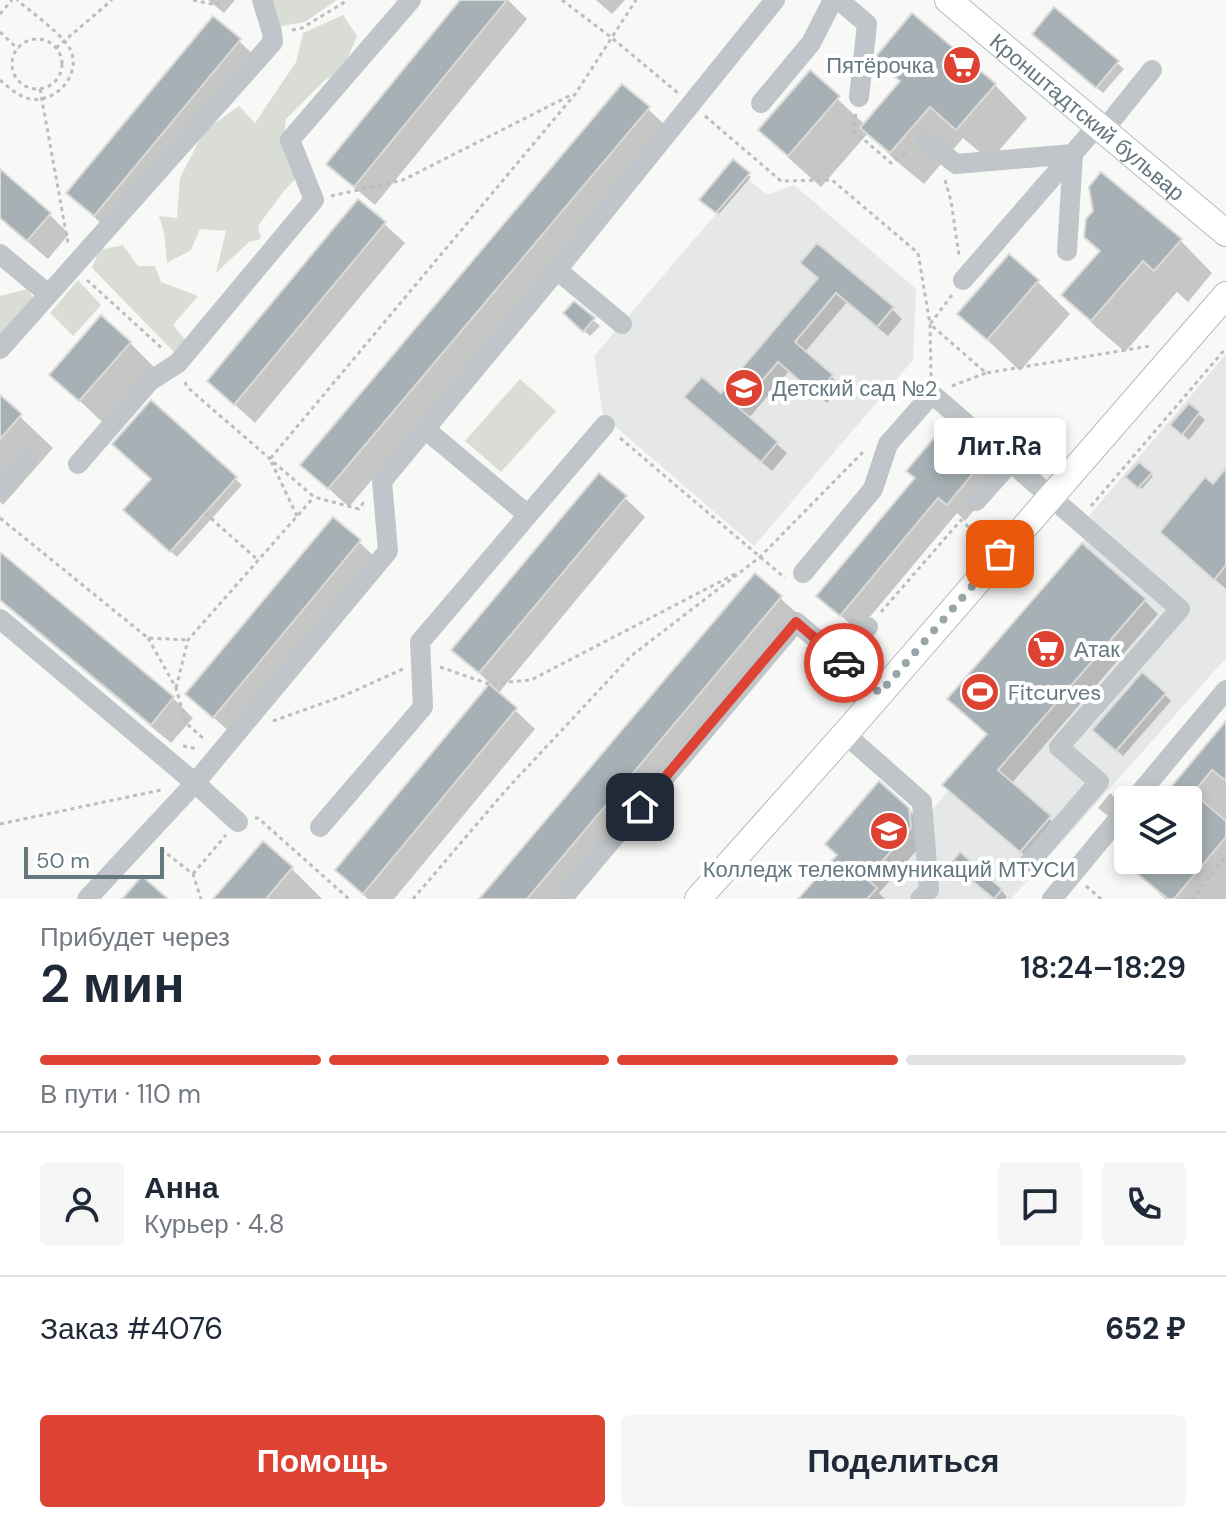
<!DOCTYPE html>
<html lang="ru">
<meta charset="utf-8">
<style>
:root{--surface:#fff;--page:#f6f6f7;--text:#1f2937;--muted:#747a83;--line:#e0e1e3;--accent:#dd4232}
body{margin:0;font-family:"DM Sans",sans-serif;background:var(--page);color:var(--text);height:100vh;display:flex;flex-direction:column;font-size:30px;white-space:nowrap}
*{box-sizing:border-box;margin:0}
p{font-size:26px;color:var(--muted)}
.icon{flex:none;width:44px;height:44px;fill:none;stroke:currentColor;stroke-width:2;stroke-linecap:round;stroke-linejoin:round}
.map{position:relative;height:899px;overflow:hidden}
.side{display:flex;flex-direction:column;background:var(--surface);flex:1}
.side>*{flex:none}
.controls{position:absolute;left:1114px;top:786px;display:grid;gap:16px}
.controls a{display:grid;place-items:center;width:88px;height:88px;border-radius:8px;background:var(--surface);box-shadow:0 4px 12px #0003;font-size:40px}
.scale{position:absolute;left:24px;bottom:20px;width:140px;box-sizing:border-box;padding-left:8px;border:4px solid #657880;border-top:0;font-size:22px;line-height:28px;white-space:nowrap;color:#657880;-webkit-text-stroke:6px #fff;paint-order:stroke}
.pin{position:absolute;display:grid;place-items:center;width:68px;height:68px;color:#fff;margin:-34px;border-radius:16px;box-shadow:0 4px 12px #0006}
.courier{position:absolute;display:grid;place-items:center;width:80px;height:80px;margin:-40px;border:6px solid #dd4232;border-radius:50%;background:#fff;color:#222;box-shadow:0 2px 10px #0007}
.bubble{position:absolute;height:56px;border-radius:8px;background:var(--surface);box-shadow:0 4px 12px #0003;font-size:26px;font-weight:600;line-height:56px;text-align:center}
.headline em{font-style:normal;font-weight:600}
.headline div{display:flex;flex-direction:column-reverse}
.headline{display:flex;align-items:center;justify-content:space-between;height:136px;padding:0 40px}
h1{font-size:52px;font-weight:600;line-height:60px}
.bar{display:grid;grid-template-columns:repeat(4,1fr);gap:12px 8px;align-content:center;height:96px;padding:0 40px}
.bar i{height:10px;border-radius:6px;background:var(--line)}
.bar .on{background:var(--accent)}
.bar p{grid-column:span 4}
.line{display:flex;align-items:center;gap:20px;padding:0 40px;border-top:2px solid var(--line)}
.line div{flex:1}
.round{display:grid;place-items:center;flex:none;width:84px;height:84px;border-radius:8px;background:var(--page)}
.cta{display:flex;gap:16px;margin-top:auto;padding:16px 40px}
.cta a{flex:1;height:92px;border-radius:8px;background:var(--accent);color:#fff;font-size:32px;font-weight:600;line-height:92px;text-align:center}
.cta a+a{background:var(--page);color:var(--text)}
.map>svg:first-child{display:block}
.built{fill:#e6e8e7}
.green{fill:#d9ddd5}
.shadow{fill:#0003}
.building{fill:#a7b1b5;stroke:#dadad8;stroke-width:2}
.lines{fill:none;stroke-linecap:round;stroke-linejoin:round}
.major-casing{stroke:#b3b9bc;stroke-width:28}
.path{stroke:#babec0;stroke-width:3;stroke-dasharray:4 4;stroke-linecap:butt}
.minor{stroke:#bfc5c8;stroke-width:20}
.major{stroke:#fff;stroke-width:26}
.done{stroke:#98a5a9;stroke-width:8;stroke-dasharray:0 14.4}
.route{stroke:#dd4232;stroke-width:10}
.labels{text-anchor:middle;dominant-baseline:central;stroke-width:8;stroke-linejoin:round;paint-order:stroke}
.poi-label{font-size:22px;fill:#657880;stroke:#fff;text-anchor:start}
.street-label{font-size:22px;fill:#657880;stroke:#fff}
</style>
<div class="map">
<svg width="1226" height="899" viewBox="0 0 1226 899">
<rect width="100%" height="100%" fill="#f8f8f6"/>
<g class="built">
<path d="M747 178 767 195 794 185 916 289 913 360 754 546 603 416 594 356Z"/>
<path d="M1226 354V658L1011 899H798L836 855 825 844 879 781 920 818 927 816 948 791 942 785 974 748 976 750 989 736 947 699 1098 525 1089 516Z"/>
</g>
<g class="green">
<path d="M269 0H337L305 22 276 27Z"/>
<path d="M343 15 357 36 342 71 325 80 286 119 284 139 298 176 284 191 258 226 261 239 249 242 216 273 226 231 200 229 191 250 167 263 164 233 159 216 177 218 180 178 204 131 239 106 255 123 296 62 303 33Z"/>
<path d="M123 245 138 266H155L161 282 198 296 173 325 188 343 178 356 92 268 99 250Z"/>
<path d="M78 280 101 305 73 336 50 313Z"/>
<path d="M27 289 35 300 0 340V296Z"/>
<path d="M520 379 556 411 501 472 465 441Z"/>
</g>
<g class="shadow">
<path d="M208 0H235L224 13Z"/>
<path d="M462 0H508L527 19 375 205 349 183 329 164Z"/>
<path d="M596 0H625L612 14Z"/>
<path d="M1041 40 1117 63 1124 69 1103 93Z"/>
<path d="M239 41 259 60 114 235 68 193Z"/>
<path d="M878 60 995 85 1027 118 990 161 963 138 924 184 895 160 868 133 821 187 793 162 760 130 810 73 865 125 901 83Z"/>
<path d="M648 109 668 128 349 507 303 465Z"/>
<path d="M734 162 751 177 719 214 702 199Z"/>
<path d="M0 172 50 215 69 234 48 259 0 218Z"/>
<path d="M359 201 405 243 255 423 209 381Z"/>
<path d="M1180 240 1212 273 1188 302 1177 292 1125 352 1096 327 1064 295 1102 252Z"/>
<path d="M1009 257 1038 282 1070 314 1020 371 960 314Z"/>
<path d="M820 279 892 309 902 319 888 336 847 302 804 353 842 386 827 403 789 371 748 419 787 453 772 471 697 407 721 396Z"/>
<path d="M574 304 600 326 590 336 565 313Z"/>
<path d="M130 343 162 375 113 432 52 375Z"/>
<path d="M0 398 53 448 3 505 0 502Z"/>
<path d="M151 402 242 485 177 557 132 516 153 479Z"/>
<path d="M1190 406 1205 420 1189 440 1179 431Z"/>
<path d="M945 428 1001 478 965 521 957 513 858 631 819 596 917 479Z"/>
<path d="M1139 464 1153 476 1142 489 1128 477Z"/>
<path d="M1226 472V589L1175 544 1213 487Z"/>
<path d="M625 498 645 517 498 694 535 729 394 899H368L337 870 492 685 454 650Z"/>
<path d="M359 542 379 561 234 736 188 694Z"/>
<path d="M0 554 173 698 193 718 171 743 0 601Z"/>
<path d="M755 575 801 617 563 899H482Z"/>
<path d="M1144 600 1158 614 1011 784 1063 831 1035 864 958 798Z"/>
<path d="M1164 694 1171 701 1123 756 1101 736Z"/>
<path d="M1226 724V899H1165L1118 854 1128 842V860H1188V800H1163Z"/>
<path d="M1110 793 1120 802 1108 816 1098 808Z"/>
<path d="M908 810 922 824 924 842 879 893 885 899H800Z"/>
<path d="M264 844 292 869 322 899H216Z"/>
<path d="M961 855 1001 890 1007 897 1005 899H995L960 869Z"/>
</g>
<g class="building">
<path d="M460 0H507L354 187 326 164Z"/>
<path d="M1054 7 1119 61 1096 88 1032 34Z"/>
<path d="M912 13 996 84 956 130 930 107 890 153 860 128 900 81 876 61 877 55Z"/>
<path d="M213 16 241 39 94 216 66 193Z"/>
<path d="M810 70 840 96 788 156 758 130Z"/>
<path d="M622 84 650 107 328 489 300 465Z"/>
<path d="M733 159 750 173 716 213 699 200Z"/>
<path d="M0 169 51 213 27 241 0 218Z"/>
<path d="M1101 172 1182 239 1154 271 1143 261 1091 321 1061 295 1100 251 1084 237 1086 219 1093 211 1089 187Z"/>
<path d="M358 199 386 222 234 405 207 381Z"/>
<path d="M817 243 894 307 877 327 836 293 795 342 833 375 816 395 778 362 739 408 778 442 761 462 684 397 702 377 721 393 818 278 800 263Z"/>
<path d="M1009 254 1039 280 987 340 957 314Z"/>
<path d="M574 301 595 318 583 332 563 313Z"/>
<path d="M101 315 131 342 79 401 49 375Z"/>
<path d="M0 395 22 414 0 439Z"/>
<path d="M151 400 237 477 170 552 123 510 151 479 112 444Z"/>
<path d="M1189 403 1200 412 1182 435 1170 425Z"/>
<path d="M945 425 985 459 947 505 938 498 840 616 816 596 915 478 906 471Z"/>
<path d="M1139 462 1152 473 1138 488 1125 477Z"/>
<path d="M1226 468V565L1214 580 1160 532 1205 477 1213 484Z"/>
<path d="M599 473 627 496 479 673 451 650Z"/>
<path d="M333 517 361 540 213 718 185 694Z"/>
<path d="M1082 543 1146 599 998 770 1051 816 1020 852 942 785 987 734 947 699Z"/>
<path d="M0 552 174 697 151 725 0 600Z"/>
<path d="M755 573 782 596 527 899H479Z"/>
<path d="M1142 672 1166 693 1116 751 1092 730Z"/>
<path d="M489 684 517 708 363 894 335 870Z"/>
<path d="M1226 721V781L1212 770 1193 793 1226 821V837L1174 899H1168L1121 860H1188V799L1160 800Z"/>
<path d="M879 781 909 808 911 828 867 879 877 888 867 899H798L837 855 825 844Z"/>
<path d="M263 841 293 867 266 899H213Z"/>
<path d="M960 852 1002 889 994 899 951 863Z"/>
<path d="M142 876 168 899H122Z"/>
</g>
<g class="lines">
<g class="major-casing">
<g id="major">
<path id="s1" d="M948 0 1226 233"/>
<path d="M698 899 845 734 1226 295"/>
</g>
</g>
<g class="path">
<path d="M193 0 216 5 221 0"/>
<path d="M562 0 612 38 678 93"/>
<path d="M0 14 12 0"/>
<path d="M292 30 302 28 348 0"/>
<path d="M0 32 18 49"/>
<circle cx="37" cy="64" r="25"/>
<path d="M56 48 112 0"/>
<path d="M0 80C9 88 19 97 31 99 56 103 81 75 71 51 64 35 31 12 17 0"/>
<path d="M40 89 68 243"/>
<path d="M856 114 853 130 891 163 909 151"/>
<path d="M705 116 781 181 832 180 918 253 930 324 931 377"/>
<path d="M945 180 951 201 959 255"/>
<path d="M331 196 403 180 573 94"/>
<path d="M87 280 164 350"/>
<path d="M952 295 930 324 986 373 1150 346"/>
<path d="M185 382 187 387 314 497 359 509 364 502"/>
<path d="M952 386 986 373"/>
<path d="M620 438 785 578"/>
<path d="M1091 506 1226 348"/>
<path d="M205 513 259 561"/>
<path d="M297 516 270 459 576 93 636 0"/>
<path d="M0 518 148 638 188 640"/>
<path d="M881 612 961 520 982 539"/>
<path d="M148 638 176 688 186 723 205 740"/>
<path d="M440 667 489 684 531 680 735 574"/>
<path d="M176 688 188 640 314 497"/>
<path d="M273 721 343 696 403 669"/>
<path d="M183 746 199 749"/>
<path d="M255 818H258L349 899"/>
<path d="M0 824 161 790"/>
<path d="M161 849 193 874 201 899"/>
<path d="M193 874 226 835"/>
<path d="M1086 886 1101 899"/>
<path d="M413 899 506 790 631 656 760 557 863 452"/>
<path d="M1191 899 1226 857"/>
</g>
<g class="minor">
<path d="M839 0 867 24 859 97"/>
<path d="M761 103 811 43 833 0"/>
<path d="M1103 131 1152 70"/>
<path d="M926 140 956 164 1073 154 1067 251"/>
<path d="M0 254 48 294"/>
<path d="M557 270 622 324"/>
<path d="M963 280 1097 126"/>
<path d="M0 349 273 42 272 32 262 0"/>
<path d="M78 464 150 381 178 363 314 200 290 140 411 0"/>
<path d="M0 488 28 457"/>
<path d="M976 501 1010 463"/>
<path d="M528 515 605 425"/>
<path d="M803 573 873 489 888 444 932 394 1180 609 1059 747 1099 782 1028 864"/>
<path d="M0 619 195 783 388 551 382 481 557 270 775 0"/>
<path d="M839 659 868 627"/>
<path d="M845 734 922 802 929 890 920 899"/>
<path d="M1134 800 1226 690"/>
<path d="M320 827 423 707 420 642 528 515 425 429"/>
<path d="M87 899 195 783 238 822"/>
<path d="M562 899 796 622 880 693"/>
<path d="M1052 899 1128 807"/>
</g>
<use href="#major" class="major"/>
</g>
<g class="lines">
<path class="done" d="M844 663 880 693 1000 554"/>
<path class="route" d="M640 807 796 622 844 663"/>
</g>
<defs>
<g id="supermarket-disc" transform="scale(2)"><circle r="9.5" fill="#dd4232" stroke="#fff"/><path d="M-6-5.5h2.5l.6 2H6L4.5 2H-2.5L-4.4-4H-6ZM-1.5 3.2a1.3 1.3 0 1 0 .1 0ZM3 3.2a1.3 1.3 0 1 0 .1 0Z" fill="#fff"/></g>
<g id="school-disc" transform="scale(2)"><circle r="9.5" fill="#dd4232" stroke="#fff"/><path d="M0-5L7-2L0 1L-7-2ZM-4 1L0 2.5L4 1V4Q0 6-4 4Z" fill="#fff"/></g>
<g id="stadium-disc" transform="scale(2)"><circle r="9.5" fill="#dd4232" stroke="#fff"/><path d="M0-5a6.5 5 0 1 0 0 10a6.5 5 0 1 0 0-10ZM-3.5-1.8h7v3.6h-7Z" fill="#fff"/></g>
<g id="university-disc" transform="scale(2)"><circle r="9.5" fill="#dd4232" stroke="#fff"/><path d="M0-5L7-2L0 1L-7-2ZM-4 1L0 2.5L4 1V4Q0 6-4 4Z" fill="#fff"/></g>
</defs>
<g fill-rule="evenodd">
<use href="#supermarket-disc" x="962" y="65"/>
<use href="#school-disc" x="744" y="388"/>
<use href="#supermarket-disc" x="1046" y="649"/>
<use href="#stadium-disc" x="980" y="692"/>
<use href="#university-disc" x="889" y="831"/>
</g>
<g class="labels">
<g class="poi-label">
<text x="934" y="65" text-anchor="end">Пятёрочка</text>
<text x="772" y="388">Детский сад №2</text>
<text x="1074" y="649">Атак</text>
<text x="1008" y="692">Fitcurves</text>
<text x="889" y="869" text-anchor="middle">Колледж телекоммуникаций МТУСИ</text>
</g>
<g class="street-label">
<text stroke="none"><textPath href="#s1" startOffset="182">Кронштадтский бульвар</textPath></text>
</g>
</g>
</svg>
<div class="controls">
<a><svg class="icon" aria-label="layers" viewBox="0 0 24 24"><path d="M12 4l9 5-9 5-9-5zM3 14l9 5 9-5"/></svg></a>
</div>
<div class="scale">50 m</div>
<div class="pin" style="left:1000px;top:554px;background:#ea580c"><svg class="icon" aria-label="bag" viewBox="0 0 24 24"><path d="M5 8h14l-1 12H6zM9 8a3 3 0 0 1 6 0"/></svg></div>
<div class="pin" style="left:640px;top:807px;background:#1f2937"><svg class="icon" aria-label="home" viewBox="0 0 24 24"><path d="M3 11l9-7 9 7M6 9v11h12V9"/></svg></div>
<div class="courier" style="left:844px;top:663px"><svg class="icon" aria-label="car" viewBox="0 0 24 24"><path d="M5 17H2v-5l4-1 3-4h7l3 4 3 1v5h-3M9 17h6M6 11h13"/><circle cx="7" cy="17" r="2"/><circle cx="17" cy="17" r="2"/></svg></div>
<div class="bubble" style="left:934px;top:418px;width:132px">Лит.Ra</div>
</div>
<section class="side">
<div class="headline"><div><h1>2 мин</h1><p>Прибудет через</p></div><em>18:24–18:29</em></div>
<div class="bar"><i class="on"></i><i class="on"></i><i class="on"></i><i></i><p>В пути · 110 m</p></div>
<div class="line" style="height:144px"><a class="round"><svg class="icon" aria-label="person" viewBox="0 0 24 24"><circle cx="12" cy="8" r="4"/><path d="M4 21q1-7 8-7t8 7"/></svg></a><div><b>Анна</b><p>Курьер · 4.8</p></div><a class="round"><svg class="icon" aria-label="chat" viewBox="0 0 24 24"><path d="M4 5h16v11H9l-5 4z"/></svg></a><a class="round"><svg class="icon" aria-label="phone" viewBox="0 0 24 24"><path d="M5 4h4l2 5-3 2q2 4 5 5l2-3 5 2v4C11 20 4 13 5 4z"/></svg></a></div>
<div class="line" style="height:104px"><div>Заказ #4076</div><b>652 ₽</b></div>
<div class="cta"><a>Помощь</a><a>Поделиться</a></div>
</section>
